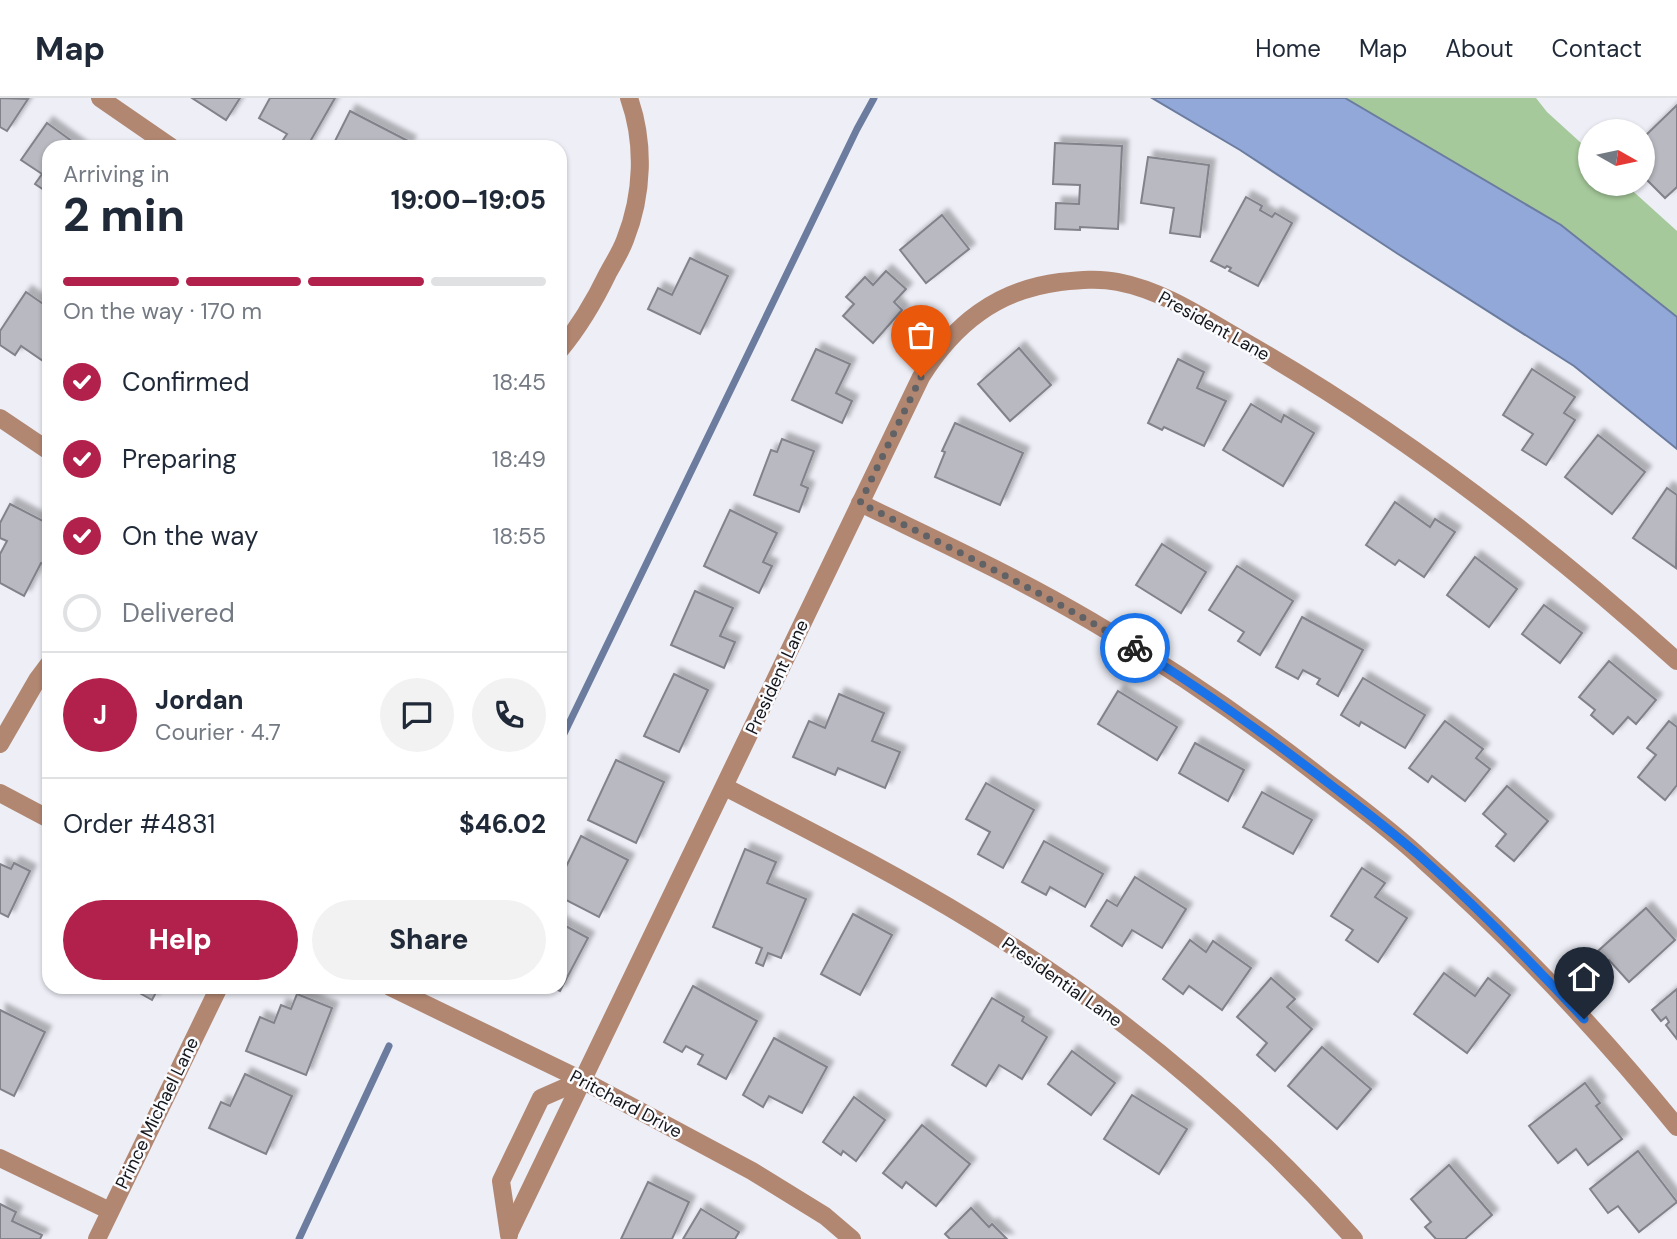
<!DOCTYPE html>
<meta charset="utf-8">
<style>
:root{--surface:#fff;--page:#f2f2f3;--text:#1f2937;--muted:#747a83;--line:#e0e1e3;--accent:#b2214c}
body{margin:0;font-family:"DM Sans",sans-serif;background:var(--page);color:var(--text);height:100vh;display:flex;flex-direction:column;font-size:26px;white-space:nowrap}
*{box-sizing:border-box;margin:0}
p{font-size:23px;color:var(--muted)}
.icon{flex:none;width:38px;height:38px;fill:none;stroke:currentColor;stroke-width:2;stroke-linecap:round;stroke-linejoin:round}
.map{position:relative;flex:1;overflow:hidden}
.drawer{position:absolute;left:42px;top:42px;width:525px;height:854px;display:flex;flex-direction:column;background:var(--surface);border-radius:21px;box-shadow:0 2px 5px #0004}
.drawer>*{flex:none}
.needle{width:46px;rotate:99deg}
.controls{position:absolute;left:1578px;top:21px;display:grid;gap:14px}
.controls a{display:grid;place-items:center;width:77px;height:77px;border-radius:50%;background:var(--surface);box-shadow:0 2px 5px #0004;font-size:35px}
.pin{position:absolute;display:grid;place-items:center;width:60px;height:60px;color:#fff;margin:-72px -30px;border-radius:50% 50% 50% 0;rotate:-45deg;box-shadow:0 0 7px #0007}
.pin .icon{rotate:45deg}
.courier{position:absolute;display:grid;place-items:center;width:70px;height:70px;margin:-35px;border:5px solid #1a73e8;border-radius:50%;background:#fff;color:#222;box-shadow:0 2px 9px #0007}
.overview em{font-style:normal;font-weight:800}
.overview div{display:flex;flex-direction:column-reverse}
.overview{display:flex;align-items:center;justify-content:space-between;height:119px;padding:0 21px}
h1{font-size:46px;font-weight:800;line-height:52px}
.bar{display:grid;grid-template-columns:repeat(4,1fr);gap:10px 7px;align-content:center;height:84px;padding:0 21px}
.bar i{height:9px;border-radius:5px;background:var(--line)}
.bar .selected{background:var(--accent)}
.bar p{grid-column:span 4}
.line{display:flex;align-items:center;gap:18px;padding:0 21px;border-top:2px solid var(--line)}
.line div{flex:1}
.round{display:grid;place-items:center;flex:none;width:74px;height:74px;border-radius:37px;background:var(--page)}
ol{padding:0 21px;list-style:none}
li{display:flex;align-items:center;gap:21px;height:77px}
li p{margin-inline-start:auto}
li .icon{padding:7px;border-radius:50%;background:var(--accent);color:#fff;stroke-width:4}
li:last-child{color:var(--muted)}
li i{width:38px;height:38px;border:4px solid var(--line);border-radius:50%}
.cta{display:flex;gap:14px;margin-top:auto;padding:14px 21px}
.cta a{flex:1;height:80px;border-radius:42px;background:var(--accent);color:#fff;font-size:28px;font-weight:800;line-height:80px;text-align:center}
.cta a+a{background:var(--page);color:var(--text)}
header{display:flex;align-items:center;gap:42px;box-sizing:border-box;height:98px;padding:0 35px;background:var(--surface);border-bottom:2px solid var(--line)}
header strong{font-size:33px}
nav{display:flex;gap:38px;margin-inline-start:auto;font-size:24px}
.map>svg:first-child{display:block}
.forest{fill:#a5c99a}
.water{fill:#91a8d9;stroke:#6c7c9f;stroke-width:2}
.lines{fill:none;stroke-linecap:round;stroke-linejoin:round}
.stream{stroke:#6c7c9f;stroke-width:7}
.building{fill:#b8b9c1;stroke:#81828a;stroke-width:2;filter:url(#shadow)}
.minor{stroke:#b28772;stroke-width:18}
.tertiary{stroke:#b28772;stroke-width:18}
.done{stroke:#616266;stroke-width:7;stroke-dasharray:0 12.6}
.route{stroke:#1a73e8;stroke-width:9}
.labels{text-anchor:middle;dominant-baseline:central;stroke-width:5;stroke-linejoin:round;paint-order:stroke}
.street-label{font-size:18px;fill:#151619;stroke:#fbfcff}
</style>
<header>
<strong>Map</strong>
<nav><a>Home</a><a>Map</a><a>About</a><a>Contact</a></nav>
</header>
<div class="map">
<svg width="1677" height="1141" viewBox="0 0 1677 1141">
<defs>
<filter id="shadow"><feDropShadow dx="6" dy="-6" stdDeviation="2" flood-color="#0004"/></filter>
</defs>
<rect width="100%" height="100%" fill="#edeef6"/>
<path class="forest" d="M1345 0H1536L1547 14 1591 54V86H1625L1677 133V219L1561 127Z"/>
<path class="water" d="M1152 0H1345L1561 127 1677 219V351L1574 268 1398 156 1240 52Z"/>
<g class="lines">
<g class="stream">
<path d="M560 644 857 31 874 0"/>
<path d="M299 1141 389 948"/>
</g>
</g>
<g class="building">
<path d="M0 0 28 1 7 33 0 29Z"/>
<path d="M192 0H240L226 22Z"/>
<path d="M270 0H335L307 49H289L281 45 287 36 259 20Z"/>
<path d="M1677 7V89L1665 100 1643 78V40Z"/>
<path d="M350 13 410 44 407 49H332Z"/>
<path d="M47 25 80 49H49V92L47 94 35 86 42 76 21 62Z"/>
<path d="M1055 45 1122 48 1118 131 1080 129V132L1055 131 1056 105 1079 106 1080 87 1053 86Z"/>
<path d="M1148 59 1209 67 1200 139 1170 135 1174 110 1141 105Z"/>
<path d="M1246 99 1262 108 1260 112 1272 119 1275 115 1292 125 1258 188 1229 173 1231 170 1227 168 1225 170 1211 163Z"/>
<path d="M942 117 969 151 926 185 900 152Z"/>
<path d="M690 160 728 178 700 236 648 211 658 190 672 197Z"/>
<path d="M886 173 906 191 894 204 902 212 873 245 843 218 854 206 846 199 865 179 873 187Z"/>
<path d="M26 194 49 210V267L21 248 15 257 0 247V233Z"/>
<path d="M1019 250 1051 287 1010 323 978 286Z"/>
<path d="M816 251 850 266 836 295 852 303 842 325 792 302Z"/>
<path d="M1178 261 1204 274 1197 290 1226 303 1204 348 1164 329 1162 332 1148 325Z"/>
<path d="M1532 271 1575 299 1564 315 1575 322 1546 367 1522 352 1533 336 1503 317Z"/>
<path d="M1251 306 1281 324 1284 317 1314 335 1283 388 1223 352Z"/>
<path d="M955 325 1023 355 1000 407 935 379 945 354 942 353Z"/>
<path d="M1598 337 1645 374 1612 416 1565 379Z"/>
<path d="M782 341 814 353 801 387 808 390 799 414 754 397 771 352 777 354Z"/>
<path d="M1667 390 1677 397 1676 470 1633 440Z"/>
<path d="M1395 404 1430 429 1435 421 1455 434 1424 479 1399 462 1395 467 1366 447Z"/>
<path d="M10 406 49 426V469L41 465 24 498 0 485V456L7 443 0 440V425Z"/>
<path d="M730 412 777 435 763 464 772 468 759 495 704 468Z"/>
<path d="M1162 446 1206 474 1181 515 1136 487Z"/>
<path d="M1475 459 1517 491 1489 529 1447 497Z"/>
<path d="M1237 468 1293 503 1260 557 1238 543 1244 534 1209 512Z"/>
<path d="M695 493 733 510 720 538 735 544 724 570 671 547Z"/>
<path d="M1544 507 1582 535 1560 565 1522 536Z"/>
<path d="M1302 519 1363 552 1338 598 1317 586 1320 581 1303 572 1298 581 1276 569Z"/>
<path d="M1609 563 1656 602 1636 626 1628 619 1613 636 1591 617 1595 612 1579 599Z"/>
<path d="M674 576 708 592 679 654 644 638Z"/>
<path d="M1363 580 1425 617 1405 650 1361 624 1359 628 1341 617Z"/>
<path d="M1118 593 1177 629 1157 662 1098 626Z"/>
<path d="M839 596 884 615 872 643 900 654 885 690 838 670 835 677 793 659 809 623 825 630Z"/>
<path d="M1445 623 1483 651 1476 660 1490 671 1465 703 1432 678 1428 684 1409 670Z"/>
<path d="M1669 623 1677 629V687L1665 702 1638 679 1656 657 1647 650Z"/>
<path d="M1195 645 1244 672 1228 703 1179 675Z"/>
<path d="M616 662 664 684 636 745 588 722Z"/>
<path d="M986 685 1034 712 1003 770 978 756 990 734 966 721Z"/>
<path d="M1507 688 1548 723 1514 763 1496 748 1506 736 1483 716Z"/>
<path d="M1262 694 1312 722 1293 756 1243 729Z"/>
<path d="M581 738 628 762 599 819 560 799V781Z"/>
<path d="M1044 743 1103 776 1085 809 1050 789 1046 797 1022 784Z"/>
<path d="M745 751 776 764 767 785 806 801 781 860 768 855 763 868 756 865 762 850 713 829Z"/>
<path d="M14 765 30 773 8 819 0 815V766L11 771Z"/>
<path d="M1362 770 1385 785 1375 799 1407 820 1378 864 1346 842 1353 832 1331 818Z"/>
<path d="M1135 779 1186 811 1162 850 1132 832 1122 848 1091 828 1107 802 1117 808Z"/>
<path d="M1646 810 1675 842 1629 884 1609 862 1606 864 1598 853Z"/>
<path d="M853 816 892 837 860 897 821 876Z"/>
<path d="M560 825 588 840 560 893 551 889H560Z"/>
<path d="M1190 842 1206 854 1213 843 1251 870 1222 912 1189 888 1183 896 1163 881Z"/>
<path d="M1444 875 1475 898 1488 880 1510 897 1467 955 1414 916Z"/>
<path d="M1271 880 1295 901 1287 909 1312 931 1275 973 1257 957 1267 945 1237 919Z"/>
<path d="M693 888 757 923 726 981 698 966 703 957 686 948 682 954 664 944Z"/>
<path d="M129 889H159L152 902Z"/>
<path d="M1677 891V941L1666 927 1669 924 1666 919 1661 923 1652 912Z"/>
<path d="M297 896 332 910 306 977 246 953 260 919 274 925 281 907 291 911Z"/>
<path d="M992 900 1024 919 1022 923 1047 939 1022 981 999 967 986 988 952 967Z"/>
<path d="M0 912 45 934 14 998 0 991Z"/>
<path d="M774 940 827 969 802 1015 769 998 763 1009 743 997Z"/>
<path d="M1322 949 1371 991 1337 1031 1288 988Z"/>
<path d="M1072 953 1115 985 1091 1017 1048 986Z"/>
<path d="M245 976 292 998 266 1056 209 1030 221 1004 230 1008Z"/>
<path d="M1585 985 1600 1005 1596 1008 1622 1041 1588 1067 1576 1051 1558 1065 1529 1028Z"/>
<path d="M1132 997 1187 1031 1159 1076 1104 1041Z"/>
<path d="M854 999 885 1022 856 1063 843 1053 841 1057 823 1044Z"/>
<path d="M922 1027 970 1066 936 1108 906 1084 902 1090 883 1075Z"/>
<path d="M1638 1053 1677 1104 1639 1134 1618 1108 1608 1115 1590 1091Z"/>
<path d="M1449 1067 1492 1117 1465 1141H1436L1425 1129 1431 1124 1411 1101Z"/>
<path d="M648 1084 689 1104 672 1141H621Z"/>
<path d="M0 1106 16 1114 12 1123 42 1137 40 1141H0Z"/>
<path d="M971 1110 989 1129 992 1126 1007 1141H950L945 1136Z"/>
<path d="M701 1111 739 1134 735 1141H683Z"/>
</g>
<g class="lines">
<g class="minor">
<path d="M100 0 171 49"/>
<path d="M560 252C579 229 595 202 608 175 614 164 621 153 625 142 643 97 645 45 629 0"/>
<path d="M0 320 49 353"/>
<path d="M860 405C938 443 1017 479 1091 523 1172 570 1249 623 1323 681 1357 707 1391 732 1422 761 1514 843 1599 933 1677 1029"/>
<path d="M0 646 37 582 49 566"/>
<path d="M725 689C808 732 892 774 972 823 1114 909 1244 1017 1354 1141"/>
<path d="M0 1060 110 1113"/>
<path d="M509 1135 921 279C954 226 997 192 1060 184 1079 182 1099 180 1118 184 1165 193 1206 222 1247 245 1402 334 1544 443 1677 563"/>
<path d="M509 1137 501 1083 541 1000 582 982"/>
<path d="M97 1141 219 889"/>
</g>
<g class="tertiary">
<path d="M0 695 49 721"/>
<path d="M390 889 582 982 752 1073 825 1118 852 1141"/>
</g>
</g>
<g class="lines">
<path class="done" d="M921 279 860 405C953 451 1046 496 1135 550"/>
<path class="route" d="M1135 550C1203 591 1267 638 1331 687 1361 710 1393 734 1422 760 1479 811 1532 865 1584 921"/>
</g>
<g class="labels">
<g class="street-label">
<text transform="translate(1214 228) rotate(29)">President Lane</text>
<text transform="translate(777 579) rotate(-65)">President Lane</text>
<text transform="translate(1062 884) rotate(35)">Presidential Lane</text>
<text transform="translate(626 1006) rotate(28)">Pritchard Drive</text>
<text transform="translate(157 1015) rotate(-64)">Prince Michael Lane</text>
</g>
</g>
</svg>
<div class="controls">
<a><svg class="needle" viewBox="-14 -14 28 28"><path d="M0-13l5 13h-10z" fill="#e53935"/><path d="M0 13l5-13h-10z" fill="#747a83"/></svg></a>
</div>
<div class="pin" style="left:921px;top:279px;background:#ea580c"><svg class="icon" aria-label="bag" viewBox="0 0 24 24"><path d="M5 8h14l-1 12H6zM9 8a3 3 0 0 1 6 0"/></svg></div>
<div class="pin" style="left:1584px;top:921px;background:#1f2937"><svg class="icon" aria-label="home" viewBox="0 0 24 24"><path d="M3 11l9-7 9 7M6 9v11h12V9"/></svg></div>
<div class="courier" style="left:1135px;top:550px"><svg class="icon" aria-label="bike" viewBox="0 0 24 24"><circle cx="6" cy="16" r="4"/><circle cx="18" cy="16" r="4"/><path d="M6 16l4-8h5l3 8M10 8l3 8H6M13 5h3"/></svg></div>
<section class="drawer">
<div class="overview"><div><h1>2 min</h1><p>Arriving in</p></div><em>19:00–19:05</em></div>
<div class="bar"><i class="selected"></i><i class="selected"></i><i class="selected"></i><i></i><p>On the way · 170 m</p></div>
<ol>
<li><svg class="icon" aria-label="check" viewBox="0 0 24 24"><path d="M5 12l5 5 9-10"/></svg>Confirmed<p>18:45</p></li>
<li><svg class="icon" aria-label="check" viewBox="0 0 24 24"><path d="M5 12l5 5 9-10"/></svg>Preparing<p>18:49</p></li>
<li><svg class="icon" aria-label="check" viewBox="0 0 24 24"><path d="M5 12l5 5 9-10"/></svg>On the way<p>18:55</p></li>
<li><i></i>Delivered</li>
</ol>
<div class="line" style="height:126px"><b class="round" style="background:var(--accent);color:#fff">J</b><div><b>Jordan</b><p>Courier · 4.7</p></div><a class="round"><svg class="icon" aria-label="chat" viewBox="0 0 24 24"><path d="M4 5h16v11H9l-5 4z"/></svg></a><a class="round"><svg class="icon" aria-label="phone" viewBox="0 0 24 24"><path d="M5 4h4l2 5-3 2q2 4 5 5l2-3 5 2v4C11 20 4 13 5 4z"/></svg></a></div>
<div class="line" style="height:91px"><div>Order #4831</div><b>$46.02</b></div>
<div class="cta"><a>Help</a><a>Share</a></div>
</section>
</div>
